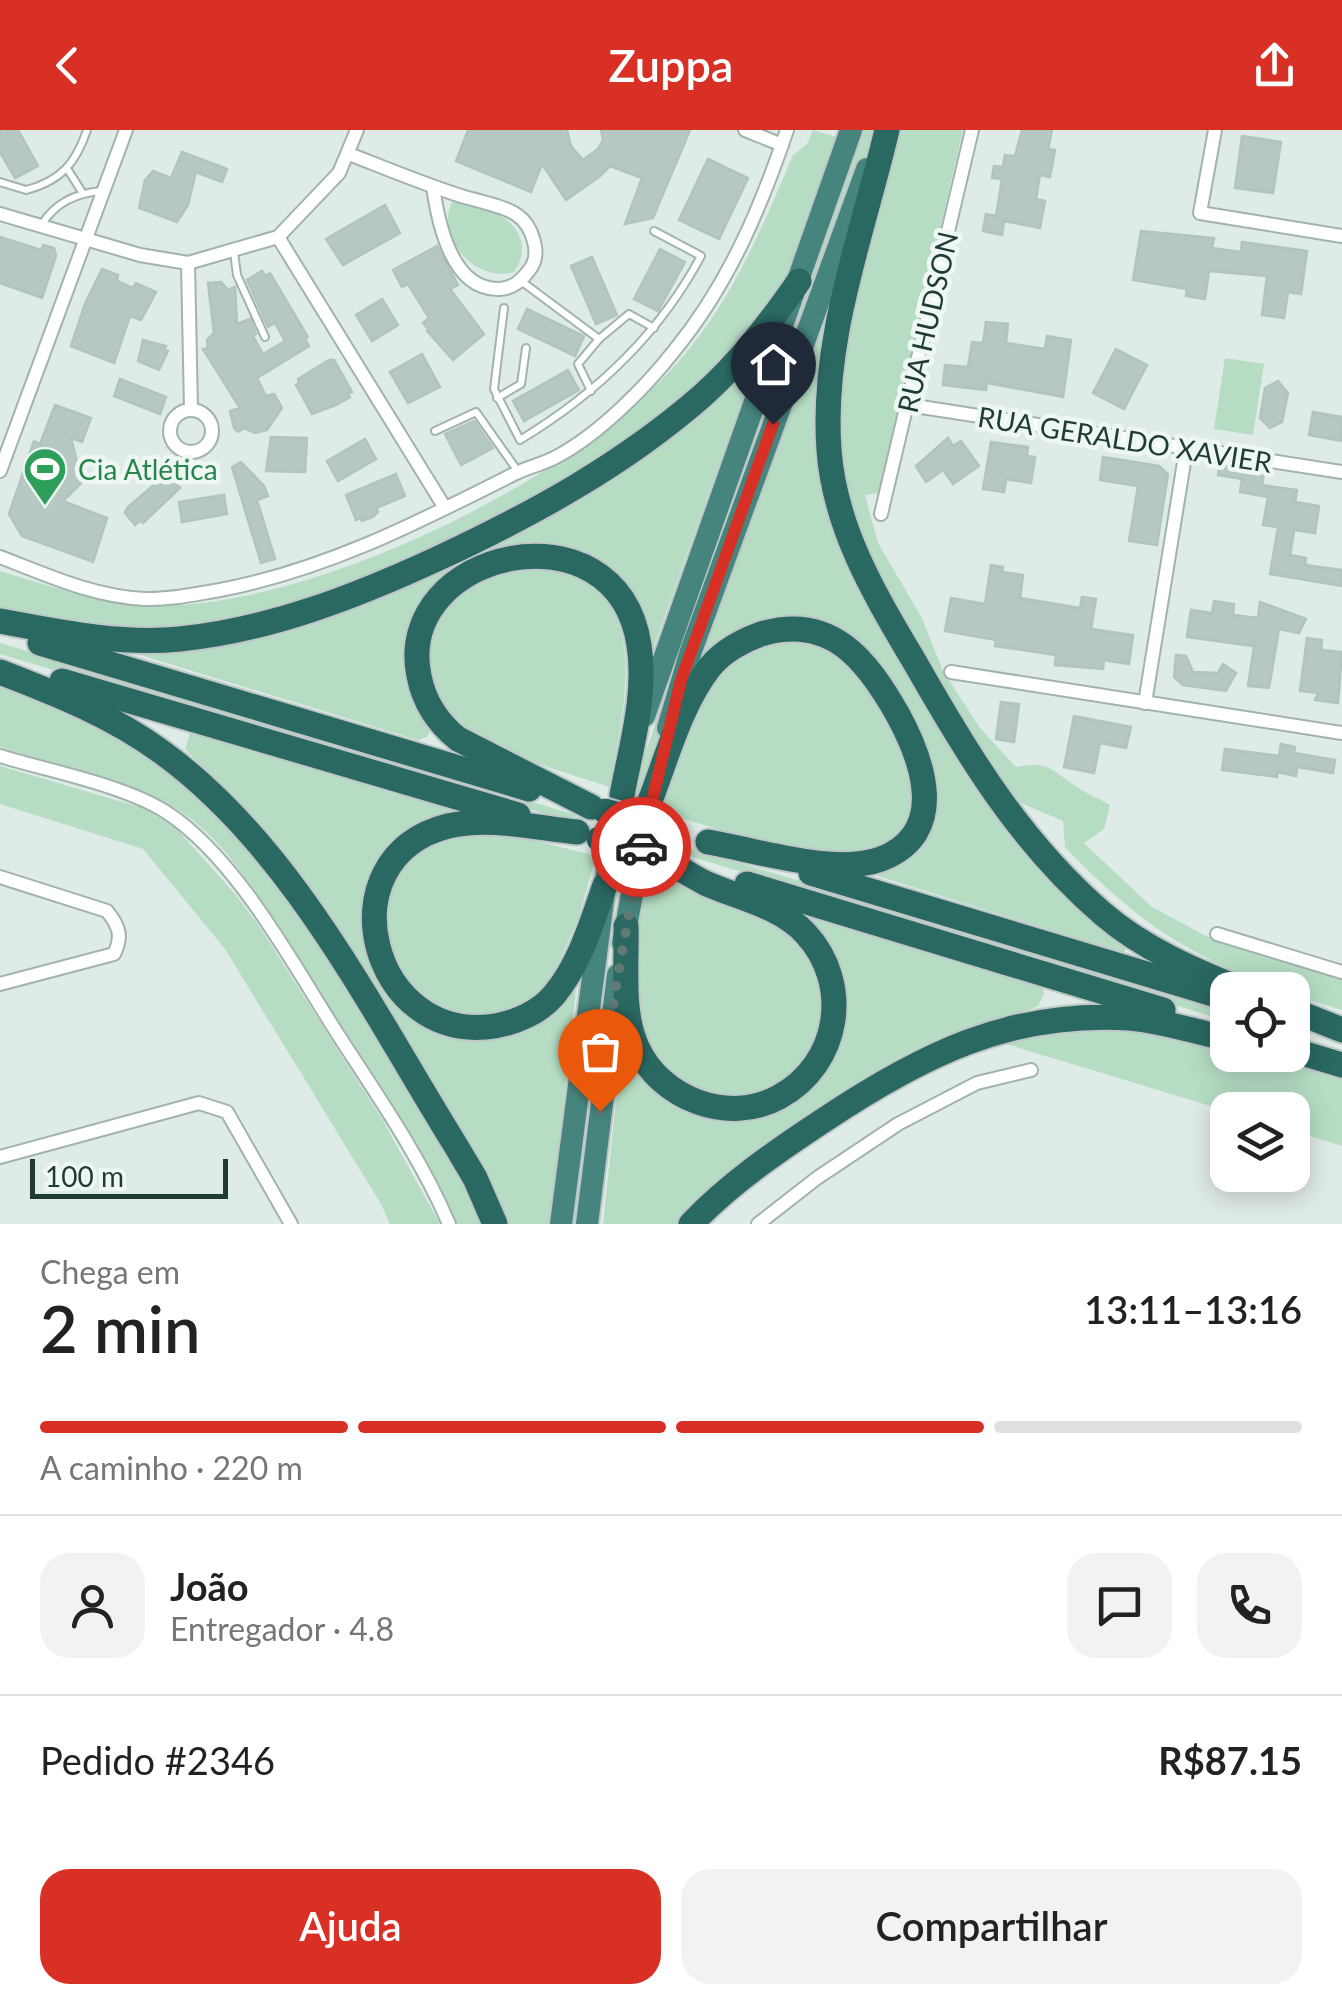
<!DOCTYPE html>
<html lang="pt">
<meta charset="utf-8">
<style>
:root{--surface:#fff;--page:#f2f2f2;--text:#222;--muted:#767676;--line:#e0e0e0;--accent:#d93025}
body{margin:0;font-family:Lato,sans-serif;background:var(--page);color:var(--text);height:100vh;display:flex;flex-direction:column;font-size:38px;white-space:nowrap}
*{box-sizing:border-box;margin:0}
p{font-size:32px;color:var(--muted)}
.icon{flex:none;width:55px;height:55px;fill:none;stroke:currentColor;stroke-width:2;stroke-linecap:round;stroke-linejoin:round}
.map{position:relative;height:1094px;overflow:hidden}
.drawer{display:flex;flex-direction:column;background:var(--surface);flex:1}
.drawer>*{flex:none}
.controls{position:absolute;left:1210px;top:842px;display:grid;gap:20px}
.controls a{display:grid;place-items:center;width:100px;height:100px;border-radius:20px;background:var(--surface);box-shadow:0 5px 25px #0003;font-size:50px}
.scale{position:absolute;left:30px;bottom:25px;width:198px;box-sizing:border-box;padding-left:10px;border:5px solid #1f3b36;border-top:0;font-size:28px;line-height:35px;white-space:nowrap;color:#1f3b36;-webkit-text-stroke:8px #eff7f4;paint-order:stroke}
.pin{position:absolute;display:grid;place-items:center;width:85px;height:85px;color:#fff;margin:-102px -42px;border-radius:50% 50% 50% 0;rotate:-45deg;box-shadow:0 0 10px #0007}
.pin .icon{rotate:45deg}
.courier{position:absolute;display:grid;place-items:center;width:100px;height:100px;margin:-50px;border:8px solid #d93025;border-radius:50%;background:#fff;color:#222;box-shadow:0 2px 12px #0007}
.overview em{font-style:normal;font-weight:600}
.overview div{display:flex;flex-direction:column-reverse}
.overview{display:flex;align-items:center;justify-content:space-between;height:170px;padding:0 40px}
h1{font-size:65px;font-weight:600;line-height:75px}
.bar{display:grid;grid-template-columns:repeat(4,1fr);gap:15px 10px;align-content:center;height:120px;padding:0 40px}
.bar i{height:12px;border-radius:8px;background:var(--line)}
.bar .selected{background:var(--accent)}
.bar p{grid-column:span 4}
.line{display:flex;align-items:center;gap:25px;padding:0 40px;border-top:2px solid var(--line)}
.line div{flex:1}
.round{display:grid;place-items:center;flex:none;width:105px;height:105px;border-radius:30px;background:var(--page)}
.action{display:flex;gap:20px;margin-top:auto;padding:20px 40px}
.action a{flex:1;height:115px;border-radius:30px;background:var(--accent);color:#fff;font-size:40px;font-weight:600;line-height:115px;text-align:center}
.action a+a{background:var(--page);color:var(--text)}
header{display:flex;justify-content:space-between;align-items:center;height:130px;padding:0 40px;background:var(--accent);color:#fff;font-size:45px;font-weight:600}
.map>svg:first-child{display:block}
.green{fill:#b6ddc4}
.building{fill:#b7c8c3;stroke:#b1c4be;stroke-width:2.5}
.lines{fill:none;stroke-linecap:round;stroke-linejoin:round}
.service-casing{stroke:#a2b3ae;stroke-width:10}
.minor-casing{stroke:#a2b3ae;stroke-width:16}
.trunk-casing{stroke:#c0c8c7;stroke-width:26}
.motorway-casing{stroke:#c0c8c7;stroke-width:29}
.service{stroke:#fff;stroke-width:6}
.minor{stroke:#fff;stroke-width:12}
.trunk{stroke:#46857d;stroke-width:22}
.motorway{stroke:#2a6862;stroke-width:25}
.motorway-bridge-casing{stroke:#c0c8c7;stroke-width:29;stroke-linecap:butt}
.motorway-bridge{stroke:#2a6862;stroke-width:25}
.done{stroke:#627974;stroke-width:10;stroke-dasharray:0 18}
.route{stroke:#d93025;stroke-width:12}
.labels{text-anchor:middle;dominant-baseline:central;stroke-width:9;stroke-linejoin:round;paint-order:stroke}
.street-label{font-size:28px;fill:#1f3b36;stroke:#eff7f4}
.leisure-label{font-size:28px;fill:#27864d;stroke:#eff7f4;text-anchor:start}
</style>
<header><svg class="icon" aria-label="back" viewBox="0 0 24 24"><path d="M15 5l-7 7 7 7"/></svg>Zuppa<svg class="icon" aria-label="share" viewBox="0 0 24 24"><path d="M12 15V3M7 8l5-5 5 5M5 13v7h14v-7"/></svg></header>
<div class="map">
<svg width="1342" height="1094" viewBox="0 0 1342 1094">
<rect width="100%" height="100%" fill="#dfebe6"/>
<g class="green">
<path d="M813 0 840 8 789 157 741 216 607 334 319 473 146 505 0 486V441C59 459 115 478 178 475 332 467 579 347 680 230 733 169 762 98 793 25L807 14Z"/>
<path d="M861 0H875L684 517 639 676 628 673Z"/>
<path d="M897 0H963L879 363 865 365 878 413 922 488 943 541 980 598 1016 637C1048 631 1050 638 1074 655 1085 663 1098 668 1110 675L1104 699 1084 713 1152 777 1206 806 1342 849V880L1293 865 1292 860C1268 860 1248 848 1227 838 1159 806 1117 771 1065 717L1063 691 1011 669 962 596 843 379 838 240Z"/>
<path d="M454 69C491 73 542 100 514 142 473 154 432 103 454 69Z"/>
<path d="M843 141 823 324 925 560 1128 812 1124 823 868 743 923 698 884 551 810 496 695 545Z"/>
<path d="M758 225 648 533 645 497 632 462 599 433 534 418 428 473 407 515V553L431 598 427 607 418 610 114 517 183 515 515 400Z"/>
<path d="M1225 228 1264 234 1253 305 1214 299Z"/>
<path d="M526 434C543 438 572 440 587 450 650 495 619 594 610 657 560 641 504 626 461 596 427 573 420 519 442 485 459 457 497 444 526 434Z"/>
<path d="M768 511H808L828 518 844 529 874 562 918 654 908 697 885 720 814 728 658 681 686 592 727 530Z"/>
<path d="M0 513 576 685 574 692 70 545 0 524Z"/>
<path d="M0 551 70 577 164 632 278 742 490 1094H458L427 1035 274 790C252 757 227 718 196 693 145 651 62 637 0 617Z"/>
<path d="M191 600 470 681 400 716 369 814 460 905 577 850 550 1094H508L495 1065 407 908 296 743 258 693 185 619Z"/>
<path d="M0 636 143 678 175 697 235 764 259 796 382 989 440 1094H390L381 1074 225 819 143 719 0 674Z"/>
<path d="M459 703 509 704 596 726 578 789 548 856 520 879 484 887 452 882 417 862 390 823 383 784 394 749 424 717Z"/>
<path d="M685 717 1227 877V891L683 724Z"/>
<path d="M643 741 689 753 767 782 816 829 827 891 795 951 734 973 674 955 635 892 634 819Z"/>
<path d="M806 782 1042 854 1044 864 1038 876C992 897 940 903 895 930 878 940 863 954 846 965 785 1005 726 1040 676 1094H603L625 887 667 963 785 973 843 891 800 785Z"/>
<path d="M1110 894 1227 916 1228 925H1260L1342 949V1016L1293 1001 1292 980 1227 981 990 909Z"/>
</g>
<g class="building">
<path d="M0 0H18L38 36 15 48 0 22Z"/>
<path d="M468 0H567L571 16 583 30 598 19 603 10 601 0H690L653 88 625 94 642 48 610 36 599 47 566 70 542 34 531 62 456 31Z"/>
<path d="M1022 0H1052L1048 19 1055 20 1050 47 1040 45 1036 69 1045 71 1040 98 1004 91 1002 105 983 101 986 84 996 86 1002 49 992 48 994 36 1003 37 1005 25 1015 26Z"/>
<path d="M1242 6 1281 12 1273 63 1235 58Z"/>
<path d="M182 22 227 39 222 52 196 42 188 75 177 92 139 78 145 50 153 41 171 48Z"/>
<path d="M708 29 748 48 719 109 679 90Z"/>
<path d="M385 75 400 103 343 135 326 109Z"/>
<path d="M1141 101 1214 108 1212 118 1241 122 1242 112 1307 121 1301 164 1288 162 1284 188 1262 185 1267 146 1209 141 1205 169 1186 166 1187 159 1133 150Z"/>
<path d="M0 107 41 120 43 115 54 118 56 126 42 168 0 153Z"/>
<path d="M437 116 458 155 450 159 484 204 453 230 427 201 429 200 423 193 429 188 408 154 402 157 393 140Z"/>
<path d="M660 119 685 132 658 181 634 169Z"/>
<path d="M592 127 617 185 596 194 571 136Z"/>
<path d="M102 139 118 145 117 151 133 158 136 153 156 162 141 190 130 186 114 233 71 216 85 174Z"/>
<path d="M262 141 265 146 270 143 308 207 305 209 309 216 257 248 266 266 274 264 282 278 267 300 255 303 244 298 238 302 234 298 230 281 240 278 203 219 208 218 207 210 214 203 208 153 221 152 228 160 235 157 237 194 250 189 256 204 253 206 263 224 285 211 275 193 268 197 247 150Z"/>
<path d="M382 169 398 195 372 211 356 185Z"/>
<path d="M527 179 584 206 575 226 518 199Z"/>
<path d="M986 192 1008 194 1006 213 1045 219 1047 206 1071 210 1063 267 987 253 986 260 943 255 945 235 968 237 972 212 983 213Z"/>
<path d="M143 210 166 216 164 220 168 221 159 240 138 231Z"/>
<path d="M1116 219 1147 235 1124 279 1093 263Z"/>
<path d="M422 224 440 257 408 273 390 242Z"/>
<path d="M329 230H334L352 262 348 264 350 267 336 275 312 284 296 255 299 253 298 249Z"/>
<path d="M568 240 579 260 524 291 513 271Z"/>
<path d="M120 249 166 267 160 284 114 266Z"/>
<path d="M1278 251 1288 263 1282 292 1270 298 1260 288 1265 258Z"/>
<path d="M55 275 91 288 82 312 71 308 82 352 63 371 107 388 93 432 22 406 9 384 34 311 40 314Z"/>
<path d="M1313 282 1342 287V311L1309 305Z"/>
<path d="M474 291 493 318 461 335 445 304Z"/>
<path d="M271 307 307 308 305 342 266 341Z"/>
<path d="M948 308 953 316 961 311 979 336 953 354 943 340 926 352 916 336Z"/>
<path d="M365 309 376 329 338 351 327 331Z"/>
<path d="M991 312 1028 317 1027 326 1035 327 1031 353 1006 349 1004 362 983 359Z"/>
<path d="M1103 327 1159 336 1168 344 1157 415 1129 411 1138 356 1100 350Z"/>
<path d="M241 332 264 356 268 366 257 370 275 429 261 433 232 337Z"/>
<path d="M1220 335 1264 343 1262 355 1297 360 1295 372 1319 376 1315 403 1294 400 1290 425 1306 428 1305 435 1342 440V456L1270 444 1278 397 1263 395 1268 367 1240 362 1242 349 1218 345Z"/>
<path d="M396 344 405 366 376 378 378 382 373 387 362 391 361 388 356 390 346 365Z"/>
<path d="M169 346 180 358 143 393 141 390 135 395 125 383 127 378 162 348 164 350Z"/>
<path d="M224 365 227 384 182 392 179 372Z"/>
<path d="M991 435 1003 437 1002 442 1023 445 1020 468 1080 478 1082 467 1096 469 1091 499 1133 505 1129 534 1104 530 1103 539 1055 535 1056 525 995 516 996 510 945 501 951 468 985 474Z"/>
<path d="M1214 471 1234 474 1233 485 1258 488 1260 472 1306 489 1299 503 1279 499 1269 558 1248 556 1255 510 1252 516 1187 507 1191 480 1212 483Z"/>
<path d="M1307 508 1322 510 1321 520 1342 522 1338 573 1315 570 1318 563 1300 561Z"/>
<path d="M1176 525 1186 526 1193 542 1218 543 1223 534 1236 543 1226 561 1183 555 1174 547Z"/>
<path d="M1001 572 1019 574 1014 612 996 609Z"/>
<path d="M1074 586 1131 597 1126 618 1100 613 1094 643 1064 637Z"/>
<path d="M1281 614 1295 617 1294 623 1335 630 1333 643 1297 637 1296 646 1277 642V647L1222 640 1225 619 1279 626Z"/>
</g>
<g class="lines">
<g class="service-casing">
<g id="service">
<path d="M68 40 82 62"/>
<path d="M0 52 26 60C61 51 76 33 87 0"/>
<path d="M42 94C56 72 76 63 102 61"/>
<path d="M234 122 237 145 265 207"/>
<path d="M521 151 599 209"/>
<path d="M504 178 494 259 520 310C596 264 659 205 701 126L654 101"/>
<path d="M591 261 578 234 599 209 629 184 654 198"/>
<path d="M497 268 521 254 526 218"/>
<path d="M435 301 476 282 517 340"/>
</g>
</g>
<g class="minor-casing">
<g id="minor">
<path d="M745 0 782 15"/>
<path d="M1215 0 1200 83 1342 106"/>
<path d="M349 24C385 38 421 53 458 65 473 70 505 76 517 85 532 95 542 124 530 139 523 149 512 159 499 159 451 160 438 92 433 57"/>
<path d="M0 84 140 125 188 133 278 107 339 43 357 0"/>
<path d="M278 107 445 378"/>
<path d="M188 133 191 279"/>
<path d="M908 275 1342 342"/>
<circle cx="191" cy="301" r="21"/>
<path d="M0 341 126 0"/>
<path d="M881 384 972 0"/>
<path d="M0 427C47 445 94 467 145 469 170 470 196 464 220 460 326 440 419 392 514 344 528 337 543 334 556 327 598 305 645 258 674 221 728 155 760 80 787 0"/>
<path d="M951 542 1342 603"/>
<path d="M1145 573 1186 320"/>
<path d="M0 626C49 641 124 655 166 682 236 727 293 834 337 903 377 965 420 1026 449 1094"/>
<path d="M0 747 107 781C119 796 123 806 114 824L0 854"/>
<path d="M1217 804 1342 842"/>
<path d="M0 1027 199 973 227 982 291 1094"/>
<path d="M758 1094 817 1048 898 994 977 953 1031 940"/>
</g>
</g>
<g class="trunk-casing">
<g id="trunk">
<path d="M644 586 851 0"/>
<path d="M668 598 691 521 867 39"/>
<path d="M623 813 648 677"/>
<path d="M561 1094 605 755 621 670"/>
<path d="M587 1094 618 845"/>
</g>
</g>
<g class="motorway-casing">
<g id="motorway">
<path d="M887 0C862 106 821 210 829 320 835 401 877 468 917 536 970 629 1021 713 1103 784 1144 819 1193 840 1243 860"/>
<path d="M0 491C59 502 120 515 180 509 270 500 357 466 439 428 533 384 623 335 702 266 740 232 770 193 799 151"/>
<path d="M40 513 529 659"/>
<path d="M0 542C57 564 113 586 163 623 293 718 372 881 456 1016L475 1048 495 1094"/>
<path d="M62 551 518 685"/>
<path d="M648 676C666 631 680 575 710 537 722 522 743 510 761 504 831 483 867 530 898 585 923 631 949 703 881 729 835 746 756 720 708 712"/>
<path d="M591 677 458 609C438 593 424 572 419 546 393 420 617 369 639 515 647 564 631 617 622 665"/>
<path d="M577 702C536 698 489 686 448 696 322 728 371 916 495 896 517 892 540 882 554 865 580 834 592 792 605 755"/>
<path d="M811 743 1213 864"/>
<path d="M747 754 1163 880"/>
<path d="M626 796C627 835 621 882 637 917 660 969 729 995 779 967 840 934 852 854 806 804 781 776 738 768 705 753 691 746 678 737 665 730"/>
<path d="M1292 880 1342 900"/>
<path d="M1292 920 1342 935"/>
<path d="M691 1094C730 1053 777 1021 824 990 920 926 1010 880 1130 888 1163 891 1196 902 1228 909"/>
</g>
</g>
<use href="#service" class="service"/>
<use href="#minor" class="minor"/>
<use href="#trunk" class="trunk"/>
<use href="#motorway" class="motorway"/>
<g class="motorway-bridge-casing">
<g id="motorway-bridge">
<path d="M605 681 675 701"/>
<path d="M599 709 665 730"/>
</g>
</g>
<use href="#motorway-bridge" class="motorway-bridge"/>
</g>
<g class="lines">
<path class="done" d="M600 981 616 856 641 717"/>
<path class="route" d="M641 717 681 550 773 294"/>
</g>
<defs>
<g id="stadium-pin" transform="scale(2.25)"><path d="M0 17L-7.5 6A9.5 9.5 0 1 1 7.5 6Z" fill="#2e9e5b" stroke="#eff7f4"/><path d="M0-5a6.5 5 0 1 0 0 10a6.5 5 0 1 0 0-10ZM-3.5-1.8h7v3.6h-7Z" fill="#fff"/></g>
</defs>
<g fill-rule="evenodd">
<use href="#stadium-pin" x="45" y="339"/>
</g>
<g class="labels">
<g class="street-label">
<text transform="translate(927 192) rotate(-77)">RUA HUDSON</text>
<text transform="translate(1125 309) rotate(9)">RUA GERALDO XAVIER</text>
</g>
<g class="leisure-label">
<text x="78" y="339">Cia Atlética</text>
</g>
</g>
</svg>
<div class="controls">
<a><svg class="icon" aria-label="locate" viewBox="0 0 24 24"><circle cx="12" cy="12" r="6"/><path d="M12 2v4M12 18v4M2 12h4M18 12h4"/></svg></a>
<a><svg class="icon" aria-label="layers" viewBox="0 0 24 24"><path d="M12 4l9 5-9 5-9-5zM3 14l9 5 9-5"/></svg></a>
</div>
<div class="scale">100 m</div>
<div class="pin" style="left:600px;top:981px;background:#ea580c"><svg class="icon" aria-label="bag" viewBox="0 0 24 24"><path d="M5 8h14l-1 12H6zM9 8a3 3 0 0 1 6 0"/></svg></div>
<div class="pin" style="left:773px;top:294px;background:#1f2937"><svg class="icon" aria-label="home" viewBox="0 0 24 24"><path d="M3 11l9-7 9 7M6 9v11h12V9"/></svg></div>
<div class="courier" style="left:641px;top:717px"><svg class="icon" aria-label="car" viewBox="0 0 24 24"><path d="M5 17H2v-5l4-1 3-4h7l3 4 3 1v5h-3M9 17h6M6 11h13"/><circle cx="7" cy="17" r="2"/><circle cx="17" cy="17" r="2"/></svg></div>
</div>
<section class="drawer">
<div class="overview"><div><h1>2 min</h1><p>Chega em</p></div><em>13:11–13:16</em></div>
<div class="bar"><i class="selected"></i><i class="selected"></i><i class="selected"></i><i></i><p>A caminho · 220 m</p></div>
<div class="line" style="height:180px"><a class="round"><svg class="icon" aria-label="person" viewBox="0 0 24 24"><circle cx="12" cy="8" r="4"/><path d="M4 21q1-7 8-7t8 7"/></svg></a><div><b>João</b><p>Entregador · 4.8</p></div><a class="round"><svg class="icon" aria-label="chat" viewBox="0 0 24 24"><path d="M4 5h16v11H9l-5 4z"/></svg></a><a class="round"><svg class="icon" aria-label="phone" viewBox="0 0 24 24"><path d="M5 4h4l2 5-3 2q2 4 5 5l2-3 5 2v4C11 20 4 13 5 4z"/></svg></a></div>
<div class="line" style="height:130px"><div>Pedido #2346</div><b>R$87.15</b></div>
<div class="action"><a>Ajuda</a><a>Compartilhar</a></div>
</section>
